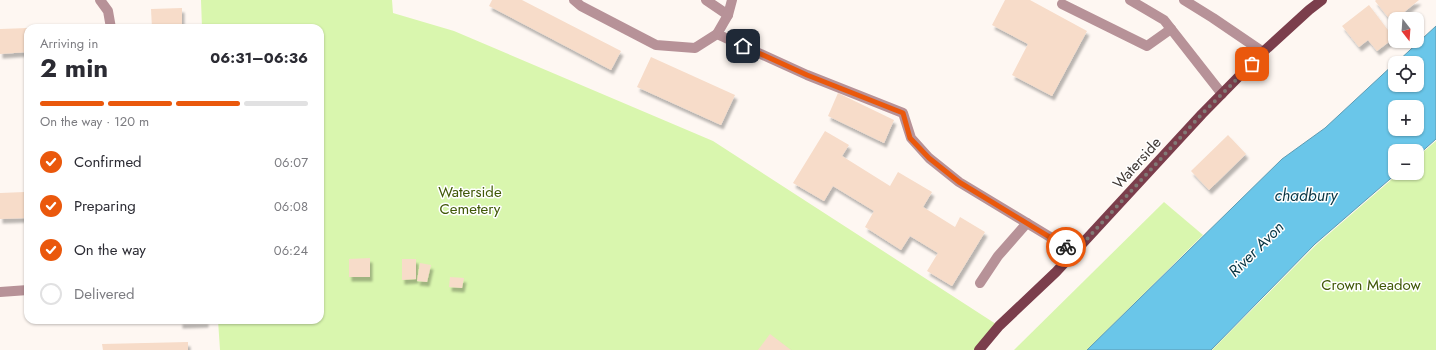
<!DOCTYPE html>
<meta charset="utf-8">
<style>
:root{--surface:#fff;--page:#f2f2f3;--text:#2b2b33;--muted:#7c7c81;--line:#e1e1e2;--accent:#ea580c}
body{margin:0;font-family:Jost,sans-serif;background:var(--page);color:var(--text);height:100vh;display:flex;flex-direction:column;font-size:15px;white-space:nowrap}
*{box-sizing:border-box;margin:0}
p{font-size:13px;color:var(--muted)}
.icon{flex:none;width:22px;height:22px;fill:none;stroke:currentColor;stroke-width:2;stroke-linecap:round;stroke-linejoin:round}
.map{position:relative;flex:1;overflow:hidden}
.panel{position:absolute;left:24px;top:24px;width:300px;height:300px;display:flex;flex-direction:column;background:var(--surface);border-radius:12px;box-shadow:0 1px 3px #0004}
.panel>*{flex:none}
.needle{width:26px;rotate:163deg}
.tools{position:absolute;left:1388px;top:12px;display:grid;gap:8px}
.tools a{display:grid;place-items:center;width:36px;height:36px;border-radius:8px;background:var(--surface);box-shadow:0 1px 3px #0004;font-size:20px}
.pin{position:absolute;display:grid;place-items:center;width:34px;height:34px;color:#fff;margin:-17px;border-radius:8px;box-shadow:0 2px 6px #0006}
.courier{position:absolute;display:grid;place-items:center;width:40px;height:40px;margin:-20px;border:3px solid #ea580c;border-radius:50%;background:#fff;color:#222;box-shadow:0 1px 5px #0007}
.head em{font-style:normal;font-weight:700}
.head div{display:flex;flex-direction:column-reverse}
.head{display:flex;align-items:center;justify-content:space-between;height:68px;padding:0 16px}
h1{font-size:26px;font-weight:700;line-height:30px}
.bar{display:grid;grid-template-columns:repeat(4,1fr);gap:6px 4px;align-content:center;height:48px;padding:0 16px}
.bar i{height:5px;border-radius:3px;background:var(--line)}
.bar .current{background:var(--accent)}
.bar p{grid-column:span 4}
ol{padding:0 16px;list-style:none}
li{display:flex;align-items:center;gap:12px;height:44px}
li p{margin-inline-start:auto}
li .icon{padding:4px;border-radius:50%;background:var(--accent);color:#fff;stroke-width:4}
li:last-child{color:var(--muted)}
li i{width:22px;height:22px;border:2px solid var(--line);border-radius:50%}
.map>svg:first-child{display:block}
.green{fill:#d9f6ae}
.water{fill:#6ac6e9;stroke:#5d9bb2;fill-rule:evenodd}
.building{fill:#f7dcc9;filter:url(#shadow)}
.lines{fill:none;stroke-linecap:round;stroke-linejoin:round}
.minor{stroke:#b79298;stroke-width:10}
.major{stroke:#7b3e4c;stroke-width:10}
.done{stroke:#817a76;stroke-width:4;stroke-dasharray:0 7.2}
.route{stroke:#ea580c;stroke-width:5}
.labels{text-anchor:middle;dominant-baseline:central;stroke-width:3;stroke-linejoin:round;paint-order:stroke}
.street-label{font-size:15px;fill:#3e3733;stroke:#fff}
.park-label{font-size:15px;fill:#405807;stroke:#fff}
.water-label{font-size:16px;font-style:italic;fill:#093543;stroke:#fff}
</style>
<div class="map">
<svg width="1436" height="350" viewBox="0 0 1436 350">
<defs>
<filter id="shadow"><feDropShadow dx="2.5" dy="4.5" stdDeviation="1" flood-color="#0004"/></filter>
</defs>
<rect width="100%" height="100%" fill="#fef7f2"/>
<g class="green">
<path d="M201 0H392L393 13 454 31 713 141 999 326 979 350H220L218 320H320V28H202Z"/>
<path d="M1436 141V350H1212L1316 245 1399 173H1417V157Z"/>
<path d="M1164 202 1203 235 1087 350H1014Z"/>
</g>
<path class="water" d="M1436 26V139L1417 156V151H1395V173H1397L1315 244 1211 350H1087L1282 159 1325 128 1395 63V85H1417V63H1396ZM1395 107H1417V129H1395Z"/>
<g class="building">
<path d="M492 0H522L621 51 611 70 489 6Z"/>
<path d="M1005 0H1030L1087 31 1052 96 1012 75 1028 44 992 25Z"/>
<path d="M1376 0H1419L1392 22 1375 1Z"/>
<path d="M1369 5 1394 38 1377 51 1368 40 1359 47 1342 26Z"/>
<path d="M182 8V28H152L151 9Z"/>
<path d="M82 25 83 28H49V27Z"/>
<path d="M28 28V52L0 54V29Z"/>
<path d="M651 57 735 95 721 125 637 87Z"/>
<path d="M838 93 894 120 884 143 828 116Z"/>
<path d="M825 131 849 145 842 156 890 186 898 172 932 192 923 207 955 227 960 217 985 232 952 286 927 271 938 253 910 236 901 250 865 227 874 211 833 186 824 201 793 183Z"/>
<path d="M1228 135 1246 154 1209 190 1191 171Z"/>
<path d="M25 192 26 218 0 219V193Z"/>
<rect x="26" y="223" width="2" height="23"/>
<path d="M370 258V277H349V259Z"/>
<path d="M402 259H416V279L402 280Z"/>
<path d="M420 263 431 265 427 282 417 281Z"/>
<path d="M450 277 464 278 462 288 449 287Z"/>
<path d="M180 320H206V323L180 324Z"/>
<path d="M770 334 791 350H758Z"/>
<path d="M188 342V350H103L102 344Z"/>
</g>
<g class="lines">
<g class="minor">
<path d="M100 0 108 11 111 28"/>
<path d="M574 0 581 6 656 45 695 48 717 34"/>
<path d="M706 0 728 15"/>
<path d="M732 0 728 15 717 34 807 75 903 113 911 138 929 158 959 182 1075 252"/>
<path d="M1130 0 1164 20 1222 94"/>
<path d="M1184 0 1213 18 1263 52"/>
<path d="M1062 4 1147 46 1171 29"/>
<path d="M980 283 998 256 1027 223"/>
<path d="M0 292 28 290"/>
</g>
<path class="major" d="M979 350 999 326 1056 272 1081 245 1202 114 1263 52 1309 10 1322 0"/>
</g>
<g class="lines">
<path class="done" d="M1066 247 1075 252 1202 114 1252 64"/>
<path class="route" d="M743 46 807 75 903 113 910 138 929 158 959 182 1066 247"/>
</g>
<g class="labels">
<g class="street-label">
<text transform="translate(1137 163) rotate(-48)">Waterside</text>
</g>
<g class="park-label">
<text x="470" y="192">Waterside<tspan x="470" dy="17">Cemetery</tspan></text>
<text x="1371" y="285">Crown Meadow</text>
</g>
<g class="water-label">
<text x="1306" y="195">chadbury</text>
<text transform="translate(1256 249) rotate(-45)">River Avon</text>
</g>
</g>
</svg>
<div class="tools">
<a><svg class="needle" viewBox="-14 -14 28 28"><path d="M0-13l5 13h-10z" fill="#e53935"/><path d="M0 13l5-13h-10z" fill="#7c7c81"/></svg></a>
<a><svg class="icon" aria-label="locate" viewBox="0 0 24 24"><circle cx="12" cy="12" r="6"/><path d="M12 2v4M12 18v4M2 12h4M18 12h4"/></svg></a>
<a>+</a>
<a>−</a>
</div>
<div class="pin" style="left:1252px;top:64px;background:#ea580c"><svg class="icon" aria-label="bag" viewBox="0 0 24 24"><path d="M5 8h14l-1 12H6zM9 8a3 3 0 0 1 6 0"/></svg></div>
<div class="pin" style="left:743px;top:46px;background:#1f2937"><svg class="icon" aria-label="home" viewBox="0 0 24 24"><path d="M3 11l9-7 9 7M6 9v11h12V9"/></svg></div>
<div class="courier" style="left:1066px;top:247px"><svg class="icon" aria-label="bike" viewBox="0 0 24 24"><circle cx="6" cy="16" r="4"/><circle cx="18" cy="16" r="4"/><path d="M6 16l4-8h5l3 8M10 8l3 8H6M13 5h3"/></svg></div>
<section class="panel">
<div class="head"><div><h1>2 min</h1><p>Arriving in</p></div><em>06:31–06:36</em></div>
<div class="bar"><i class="current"></i><i class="current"></i><i class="current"></i><i></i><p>On the way · 120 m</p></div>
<ol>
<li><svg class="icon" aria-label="check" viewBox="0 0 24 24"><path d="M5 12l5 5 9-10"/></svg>Confirmed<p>06:07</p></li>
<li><svg class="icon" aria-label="check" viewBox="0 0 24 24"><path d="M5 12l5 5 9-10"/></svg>Preparing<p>06:08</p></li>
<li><svg class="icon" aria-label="check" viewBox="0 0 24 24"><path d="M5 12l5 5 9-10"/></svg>On the way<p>06:24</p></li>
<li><i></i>Delivered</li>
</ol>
</section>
</div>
